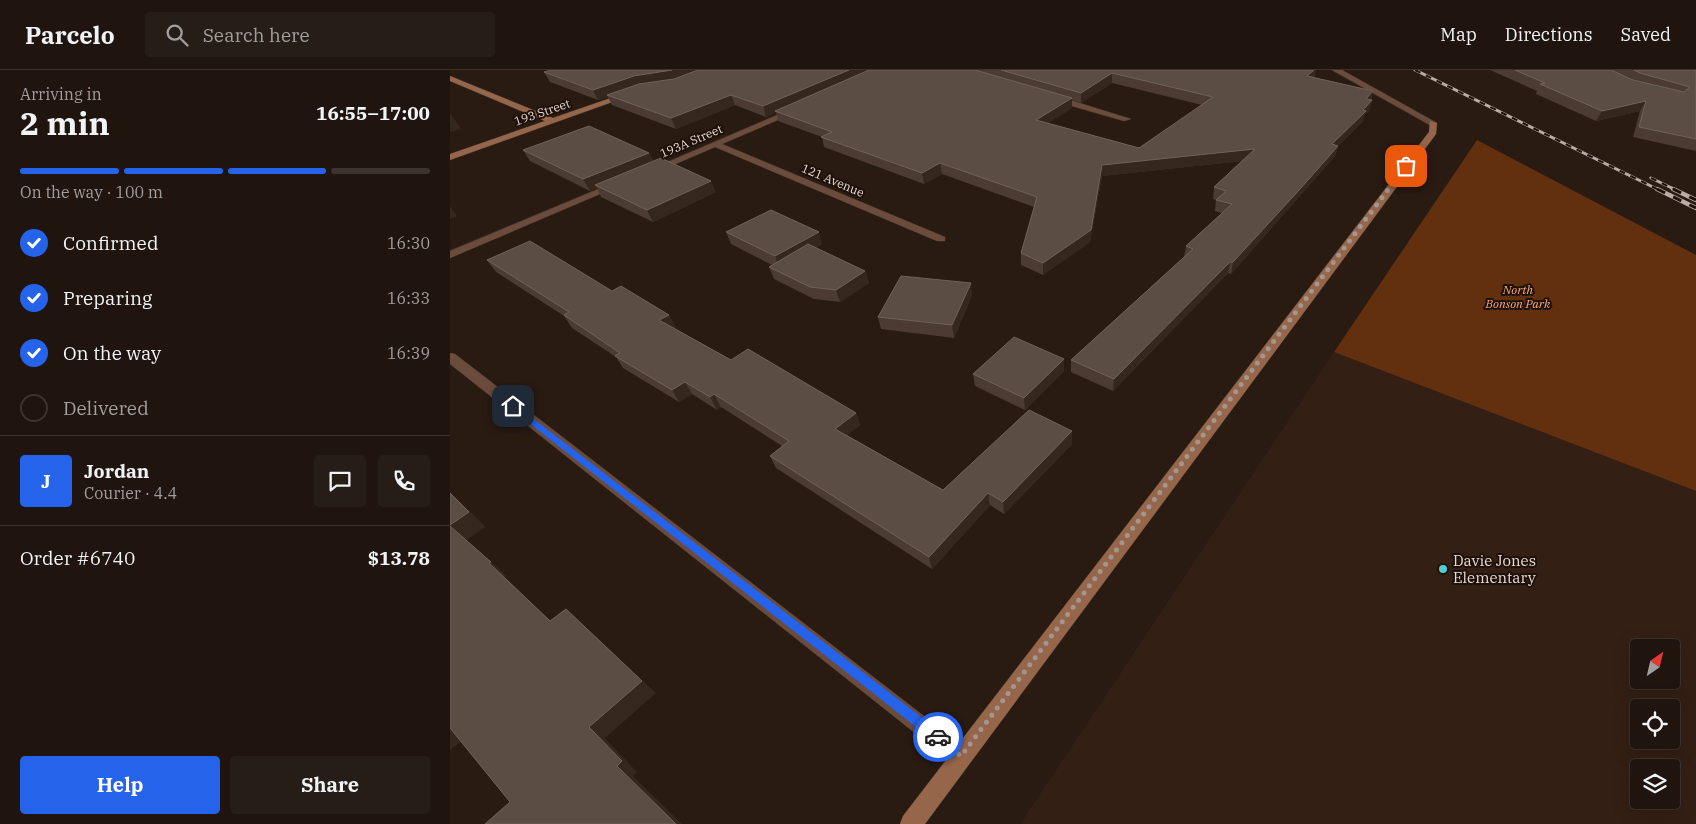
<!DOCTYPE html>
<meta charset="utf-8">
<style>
:root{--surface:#1f140e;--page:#271d17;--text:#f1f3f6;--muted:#a19e9e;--line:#3c332e;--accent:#2563eb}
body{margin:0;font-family:"IBM Plex Serif",serif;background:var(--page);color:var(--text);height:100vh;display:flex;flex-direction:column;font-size:19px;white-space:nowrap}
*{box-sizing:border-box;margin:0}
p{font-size:16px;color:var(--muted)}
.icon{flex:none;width:28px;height:28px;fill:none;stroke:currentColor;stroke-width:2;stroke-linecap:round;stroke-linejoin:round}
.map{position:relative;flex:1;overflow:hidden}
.panel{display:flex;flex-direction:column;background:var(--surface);width:450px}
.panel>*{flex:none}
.needle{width:32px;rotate:34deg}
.fabs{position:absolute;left:1180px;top:569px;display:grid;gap:10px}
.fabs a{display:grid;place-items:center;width:50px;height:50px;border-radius:5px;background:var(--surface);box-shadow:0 5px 20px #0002,0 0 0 1px var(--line);font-size:25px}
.pin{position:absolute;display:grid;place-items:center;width:42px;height:42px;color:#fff;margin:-21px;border-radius:10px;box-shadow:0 2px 8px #0006}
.courier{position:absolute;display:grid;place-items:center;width:50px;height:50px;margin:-25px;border:4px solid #2563eb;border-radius:50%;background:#fff;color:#222;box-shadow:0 1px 6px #0007}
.summary em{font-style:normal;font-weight:700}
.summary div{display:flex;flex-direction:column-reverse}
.summary{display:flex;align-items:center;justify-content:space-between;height:85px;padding:0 20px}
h1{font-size:32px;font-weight:700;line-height:38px}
.bar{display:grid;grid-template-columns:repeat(4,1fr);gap:8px 5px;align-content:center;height:60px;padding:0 20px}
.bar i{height:6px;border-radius:4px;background:var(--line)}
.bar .selected{background:var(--accent)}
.bar p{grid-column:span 4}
.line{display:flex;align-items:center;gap:12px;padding:0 20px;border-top:1px solid var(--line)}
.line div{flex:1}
.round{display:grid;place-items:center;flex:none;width:52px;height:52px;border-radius:5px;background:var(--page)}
ol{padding:0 20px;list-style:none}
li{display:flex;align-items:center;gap:15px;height:55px}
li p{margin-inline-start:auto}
li .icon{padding:5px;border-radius:50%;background:var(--accent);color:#fff;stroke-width:4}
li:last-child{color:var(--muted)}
li i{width:28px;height:28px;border:2px solid var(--line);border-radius:50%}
.cta{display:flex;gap:10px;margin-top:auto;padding:10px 20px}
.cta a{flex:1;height:58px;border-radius:5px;background:var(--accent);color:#fff;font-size:20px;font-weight:700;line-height:58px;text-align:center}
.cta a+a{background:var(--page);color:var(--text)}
header{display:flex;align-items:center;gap:30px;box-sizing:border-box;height:70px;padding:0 25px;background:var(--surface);border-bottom:1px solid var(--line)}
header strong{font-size:24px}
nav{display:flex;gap:28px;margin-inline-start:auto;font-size:18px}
.search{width:350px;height:45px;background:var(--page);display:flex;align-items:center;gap:12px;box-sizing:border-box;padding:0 18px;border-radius:5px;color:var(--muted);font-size:19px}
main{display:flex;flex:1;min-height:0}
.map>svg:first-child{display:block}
.built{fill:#331f13;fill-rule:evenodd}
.green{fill:#63300f}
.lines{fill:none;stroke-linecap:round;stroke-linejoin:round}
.street-casing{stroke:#43352d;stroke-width:1}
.secondary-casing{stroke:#43352d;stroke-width:1}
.street{fill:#6b4c3c;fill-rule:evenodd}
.secondary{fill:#96664b;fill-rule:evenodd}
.rail-far1-casing{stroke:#b8aca6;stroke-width:3}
.rail-casing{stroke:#b8aca6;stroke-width:4.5}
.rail-far1{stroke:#1f1109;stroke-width:2;stroke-dasharray:6;stroke-linecap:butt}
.rail{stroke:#1f1109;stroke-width:3;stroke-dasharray:9;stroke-linecap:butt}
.wall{fill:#4b3b32;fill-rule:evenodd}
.shaded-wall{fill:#36271e}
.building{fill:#5b4c44;stroke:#70625a}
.route{fill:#2563eb}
.done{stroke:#a39690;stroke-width:5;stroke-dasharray:0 9}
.poi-dot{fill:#51ccd2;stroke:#1f1109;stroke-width:2}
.labels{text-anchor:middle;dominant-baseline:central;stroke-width:4;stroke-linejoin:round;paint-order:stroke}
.far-street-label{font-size:12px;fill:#e4d9d4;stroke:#1f1109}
.far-park-label{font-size:12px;font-style:italic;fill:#faaa7e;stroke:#1f1109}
.poi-label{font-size:15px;fill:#e4d9d4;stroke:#1f1109;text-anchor:start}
</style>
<header>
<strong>Parcelo</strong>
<div class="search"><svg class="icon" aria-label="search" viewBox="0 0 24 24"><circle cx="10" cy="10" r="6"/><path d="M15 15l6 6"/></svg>Search here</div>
<nav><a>Map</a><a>Directions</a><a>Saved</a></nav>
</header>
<main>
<section class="panel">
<div class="summary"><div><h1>2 min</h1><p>Arriving in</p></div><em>16:55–17:00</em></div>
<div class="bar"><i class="selected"></i><i class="selected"></i><i class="selected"></i><i></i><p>On the way · 100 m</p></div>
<ol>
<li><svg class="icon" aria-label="check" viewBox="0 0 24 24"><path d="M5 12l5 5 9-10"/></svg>Confirmed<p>16:30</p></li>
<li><svg class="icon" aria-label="check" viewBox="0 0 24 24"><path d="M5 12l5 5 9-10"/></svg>Preparing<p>16:33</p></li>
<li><svg class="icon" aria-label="check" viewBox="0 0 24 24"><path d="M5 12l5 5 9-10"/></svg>On the way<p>16:39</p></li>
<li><i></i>Delivered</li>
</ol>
<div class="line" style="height:90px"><b class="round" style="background:var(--accent);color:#fff">J</b><div><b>Jordan</b><p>Courier · 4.4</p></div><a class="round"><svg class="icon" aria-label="chat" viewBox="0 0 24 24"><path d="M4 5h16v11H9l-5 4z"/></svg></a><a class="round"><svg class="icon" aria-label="phone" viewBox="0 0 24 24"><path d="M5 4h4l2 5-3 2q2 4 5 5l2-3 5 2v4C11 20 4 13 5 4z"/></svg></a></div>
<div class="line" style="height:65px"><div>Order #6740</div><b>$13.78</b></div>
<div class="cta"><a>Help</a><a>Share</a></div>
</section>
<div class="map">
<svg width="1246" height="754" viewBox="0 0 1246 754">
<rect width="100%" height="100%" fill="#291a12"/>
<path class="built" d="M884 282 1246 421V754H570ZM1189 578H1221V610H1189ZM1189 638H1221V670H1189ZM1189 698H1221V730H1189Z"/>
<path class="green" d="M1027 70 1246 185V421L884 282Z"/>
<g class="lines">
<g class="street-casing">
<g id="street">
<path d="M882 0H892L987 53 980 55Z"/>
<path d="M601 26H607L681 49 674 51 601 30Z"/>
<path d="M346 37H349V41L272 74 495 167V171H487L265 77 207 102 199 100Z"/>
<path d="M163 113 171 115 0 188V181Z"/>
<path d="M0 283 5 284 518 680 522 687 518 694 511 698 504 694 0 294Z"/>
</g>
</g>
<g class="secondary-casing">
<g id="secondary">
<path d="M0 6 103 48 175 23 182 25 0 90V84L95 51 0 11Z"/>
<path d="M980 51 987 53 986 64 475 754H450L453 746 979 62Z"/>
</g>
</g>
<use href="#street" class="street"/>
<use href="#secondary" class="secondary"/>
<g class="rail-far1-casing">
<g id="rail-far1">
<path d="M965 0 1209 120"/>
<path d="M1201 108 1226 120"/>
</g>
</g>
<g class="rail-casing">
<g id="rail">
<path d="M1207 119 1246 138"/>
<path d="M1223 119 1246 130"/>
</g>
</g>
<use href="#rail-far1" class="rail-far1"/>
<use href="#rail" class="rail"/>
</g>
<g class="wall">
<path d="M101 0H866L864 8 923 21 921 30H922L919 41 914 45 913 51 888 76 885 86 781 204 778 203 663 321 621 302V290L734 187 736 176 772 143 765 141 766 130 763 129 764 117 792 91 652 106 640 172 593 205 571 195V183L584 137 492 104 474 114 374 77 372 67 328 51 326 42 316 47 285 35 226 59 162 35 158 27 148 30 100 12 94 2ZM662 13 752 35 689 78 598 53 622 38V30L631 33Z"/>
<path d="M1040 0H1246V81L1183 67 1190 41 1146 51 1086 24 1087 21Z"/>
<path d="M73 80 199 83 203 91 266 122 203 152 151 127 147 118 140 121 80 91Z"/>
<path d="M276 162 372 174 365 178 415 201 419 213 390 232 364 229 324 209 319 197 322 195 281 174Z"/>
<path d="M37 190 162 221 226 257 224 258 281 290 406 343 410 355 397 365 493 420 622 361V374L554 444 540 435 482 499 326 398 320 386 332 376 271 337 267 340 242 324 229 332 173 298 166 287 122 258 114 246 46 202Z"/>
<path d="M522 225 504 268 431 259 428 247Z"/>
<path d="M614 289V301L575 340 525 316 523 304Z"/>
</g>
<g class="shaded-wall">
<path d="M222 0H255L223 11 157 25 158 27 148 30 143 20 184 6Z"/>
<path d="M399 0H423L325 41 326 42 316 47 313 36Z"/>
<path d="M864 0H866L864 7 857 6Z"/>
<path d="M662 3V13L631 33V23Z"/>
<path d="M923 21 920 31 916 29Z"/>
<path d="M281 25 285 35 226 59 221 48Z"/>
<path d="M622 28V38L587 60 586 50Z"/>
<path d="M922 30 919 41 914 45 913 51 879 85 882 74Z"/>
<path d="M1196 31 1190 41 1146 51 1152 41Z"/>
<path d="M0 44H1L11 59 0 62Z"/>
<path d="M888 76 885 86 781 204 783 192Z"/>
<path d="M805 79 803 90 652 106 640 172 593 205V193L652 95Z"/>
<path d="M199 83 204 94 145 115 147 118 140 121 133 109Z"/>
<path d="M490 93 492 104 474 114 472 103Z"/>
<path d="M261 111 266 122 203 152 197 140Z"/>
<path d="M0 136 7 146 0 149Z"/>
<path d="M369 162 372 174 329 198 325 186Z"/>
<path d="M780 192 778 203 663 321 664 309Z"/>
<path d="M415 201 419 213 390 232 386 220Z"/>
<path d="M521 213 522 225 504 268 502 255Z"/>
<path d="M219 245 226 257 216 263 209 250Z"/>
<path d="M614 289V301L575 340 574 328Z"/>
<path d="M235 312 242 324 229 332 222 320Z"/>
<path d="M264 324 271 337 267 340 260 327Z"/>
<path d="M406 343 410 355 390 371 385 359Z"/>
<path d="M622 361V374L554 444 553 432Z"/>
<path d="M0 422 36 457 16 470 57 506 55 507 116 565 100 551 0 456Z"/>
<path d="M538 423 540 435 482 499 479 487Z"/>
<path d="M116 539 206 623 155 668 187 702 183 706 232 754H226L167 696 139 657Z"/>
<path d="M0 656 18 666 0 680Z"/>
</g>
<g class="building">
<path d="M101 0H222L184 6 143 20 94 2Z"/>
<path d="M248 0H399L313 36 281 25 221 48 157 25 189 14 224 9Z"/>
<path d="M419 0H525L622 28 586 50 689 78 763 27 662 3 631 23 551 0H864L857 6 923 21 916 29 922 30 913 40 916 41 882 74 888 76 851 118 783 192H780L664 309 621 290 743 179 736 176 782 134 766 130 776 121 764 117 805 79 652 95 641 160 593 193 571 183 587 127 490 93 472 103 371 67 382 62 325 41Z"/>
<path d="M1065 0H1161L1183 10 1234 22 1240 17 1190 3 1184 0H1246V69L1189 57 1196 31 1152 41 1090 14 1095 13Z"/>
<path d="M139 56 199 83 133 109 73 80Z"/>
<path d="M211 88 261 111 197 140 145 115Z"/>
<path d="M321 140 369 162 325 186 276 162Z"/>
<path d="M80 171 162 221 171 216 219 245 209 250 281 290 298 279 406 343 385 359 493 420 579 340 622 361 553 432 538 423 479 487 320 386 339 371 264 324 260 327 235 312 222 320 165 286 170 283 114 245 119 242 37 190Z"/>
<path d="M358 174 415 201 386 220 360 217 319 197Z"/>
<path d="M451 206 521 213 502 255 428 247Z"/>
<path d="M564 267 614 289 574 328 523 304Z"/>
<path d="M0 423 19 442 0 455Z"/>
<path d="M0 456 41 492 39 493 100 551 116 539 192 611 139 657 172 691 167 696 226 754H35L60 732 0 658Z"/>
</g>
<path class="route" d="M63 333 492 663V671H484L60 338V334Z"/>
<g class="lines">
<path class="done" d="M488 667 511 686 956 96"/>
</g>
<circle class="poi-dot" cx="993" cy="499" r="5"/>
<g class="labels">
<g class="far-street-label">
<text transform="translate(92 42) rotate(-19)">193 Street</text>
<text transform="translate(241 71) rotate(-23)">193A Street</text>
<text transform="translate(383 110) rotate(23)">121 Avenue</text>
</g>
<g class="far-park-label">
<text x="1068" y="219">North<tspan x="1068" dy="14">Bonson Park</tspan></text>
</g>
<g class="poi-label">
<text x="1003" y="490">Davie Jones<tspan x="1003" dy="17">Elementary</tspan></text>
</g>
</g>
</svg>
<div class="fabs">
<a><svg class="needle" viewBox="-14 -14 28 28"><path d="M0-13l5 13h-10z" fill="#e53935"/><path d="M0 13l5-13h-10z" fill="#a19e9e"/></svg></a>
<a><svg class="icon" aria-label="locate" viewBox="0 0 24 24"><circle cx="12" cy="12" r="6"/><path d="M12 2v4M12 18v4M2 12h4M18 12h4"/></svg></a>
<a><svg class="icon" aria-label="layers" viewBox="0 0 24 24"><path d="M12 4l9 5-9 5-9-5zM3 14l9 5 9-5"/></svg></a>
</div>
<div class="pin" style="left:956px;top:96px;background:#ea580c"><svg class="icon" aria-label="bag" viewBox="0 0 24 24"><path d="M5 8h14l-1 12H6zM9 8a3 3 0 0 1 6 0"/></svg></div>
<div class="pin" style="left:63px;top:336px;background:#1f2937"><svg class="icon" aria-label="home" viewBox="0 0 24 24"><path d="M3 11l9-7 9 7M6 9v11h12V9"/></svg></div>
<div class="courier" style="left:488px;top:667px"><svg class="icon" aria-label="car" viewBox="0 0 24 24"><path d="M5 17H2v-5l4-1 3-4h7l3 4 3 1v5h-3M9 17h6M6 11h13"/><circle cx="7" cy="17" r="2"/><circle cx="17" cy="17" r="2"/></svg></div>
</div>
</main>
